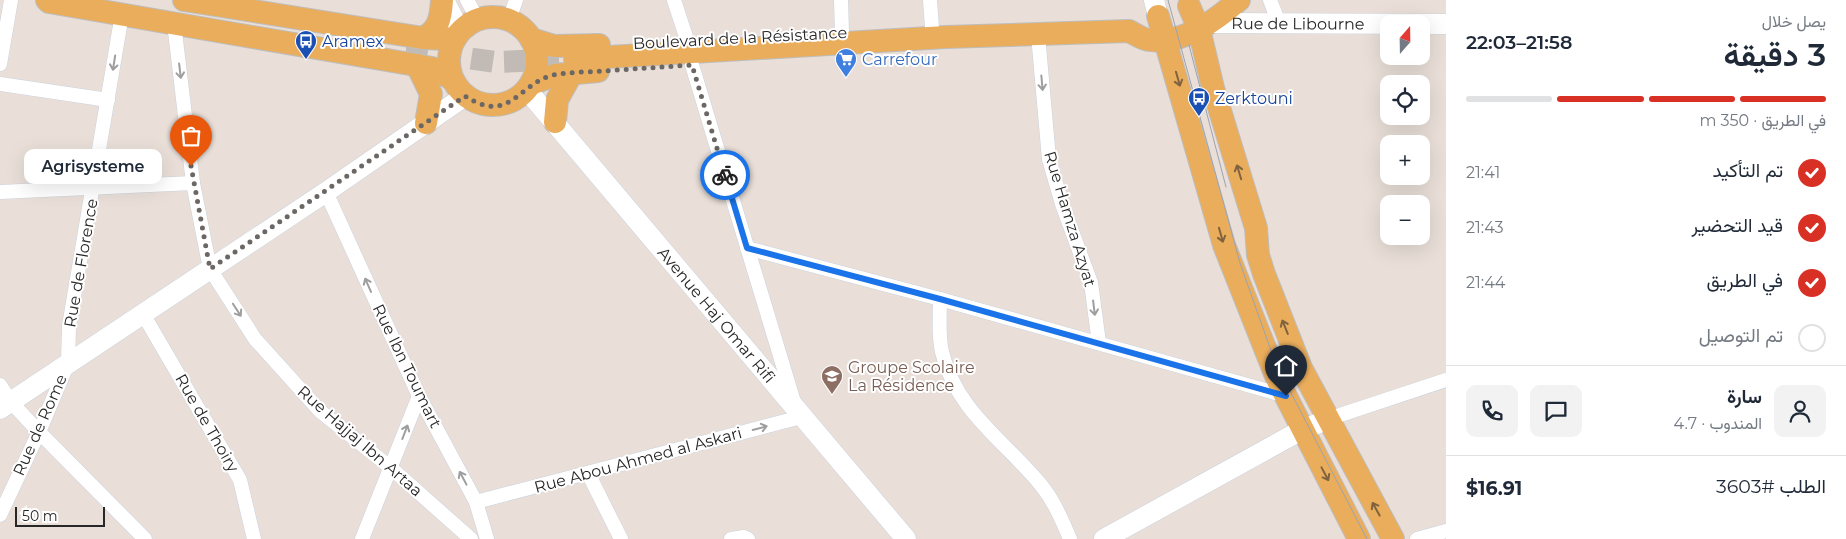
<!DOCTYPE html>
<html lang="ar">
<meta charset="utf-8">
<style>
:root{--surface:#fff;--page:#f2f2f3;--text:#1f2937;--muted:#747a83;--line:#e0e1e3;--accent:#d93025}
body{margin:0;font-family:Montserrat,Vazirmatn,sans-serif;background:var(--page);color:var(--text);direction:rtl;height:100vh;display:flex;flex-direction:column;font-size:19px;white-space:nowrap}
*{box-sizing:border-box;margin:0}
p{font-size:16px;color:var(--muted)}
.icon{flex:none;width:28px;height:28px;fill:none;stroke:currentColor;stroke-width:2;stroke-linecap:round;stroke-linejoin:round}
.map{position:relative;flex:1;overflow:hidden;direction:ltr}
.details{display:flex;flex-direction:column;background:var(--surface);width:400px}
.details>*{flex:none}
.needle{width:32px;rotate:20deg}
.fabs{position:absolute;left:1380px;top:15px;display:grid;gap:10px}
.fabs a{display:grid;place-items:center;width:50px;height:50px;border-radius:10px;background:var(--surface);box-shadow:0 5px 20px #0002;font-size:25px}
.scale{position:absolute;left:15px;bottom:12px;width:90px;box-sizing:border-box;padding-left:5px;border:2px solid #272727;border-top:0;font-size:14px;line-height:18px;white-space:nowrap;color:#272727;-webkit-text-stroke:4px #fff;paint-order:stroke}
.pin{position:absolute;display:grid;place-items:center;width:42px;height:42px;color:#fff;margin:-51px -21px;border-radius:50% 50% 50% 0;rotate:-45deg;box-shadow:0 0 5px #0007}
.pin .icon{rotate:45deg}
.courier{position:absolute;display:grid;place-items:center;width:50px;height:50px;margin:-25px;border:4px solid #1a73e8;border-radius:50%;background:#fff;color:#222;box-shadow:0 1px 6px #0007}
.bubble{position:absolute;height:35px;border-radius:10px;background:var(--surface);box-shadow:0 5px 20px #0002;font-size:16px;font-weight:600;line-height:35px;text-align:center;direction:rtl}
.overview em{font-style:normal;font-weight:600}
.overview div{display:flex;flex-direction:column-reverse}
.overview{display:flex;align-items:center;justify-content:space-between;height:85px;padding:0 20px}
h1{font-size:32px;font-weight:600;line-height:38px}
.bar{display:grid;grid-template-columns:repeat(4,1fr);gap:8px 5px;align-content:center;height:60px;padding:0 20px}
.bar i{height:6px;border-radius:4px;background:var(--line)}
.bar .current{background:var(--accent)}
.bar p{grid-column:span 4}
.line{display:flex;align-items:center;gap:12px;padding:0 20px;border-top:1px solid var(--line)}
.line div{flex:1}
.round{display:grid;place-items:center;flex:none;width:52px;height:52px;border-radius:10px;background:var(--page)}
ol{padding:0 20px;list-style:none}
li{display:flex;align-items:center;gap:15px;height:55px}
li p{margin-inline-start:auto}
li .icon{padding:5px;border-radius:50%;background:var(--accent);color:#fff;stroke-width:4}
li:last-child{color:var(--muted)}
li i{width:28px;height:28px;border:2px solid var(--line);border-radius:50%}
main{display:flex;flex:1;min-height:0}
.map>svg:first-child{display:block}
.lines{fill:none;stroke-linecap:round;stroke-linejoin:round}
.primary-tunnel{stroke:#c2bab5;stroke-width:22;stroke-dasharray:22 11;stroke-linecap:butt}
.street-casing{stroke:#cbd2dc;stroke-width:15}
.secondary-casing{stroke:#cbd2dc;stroke-width:21}
.primary-casing{stroke:#bebebe;stroke-width:24}
.street{stroke:#fff;stroke-width:14}
.secondary{stroke:#fff;stroke-width:20}
.primary{stroke:#eaad5c;stroke-width:22}
.tram{stroke:#9ca3b1;stroke-width:1}
.oneway{stroke:#9e9e9e}
.oneway2{stroke:#7f633f}
.done{stroke:#6b6765;stroke-width:5;stroke-dasharray:0 9}
.route{stroke:#1a73e8;stroke-width:6}
.labels{text-anchor:middle;dominant-baseline:central;stroke-width:4;stroke-linejoin:round;paint-order:stroke}
.street-label{font-size:16px;fill:#272727;stroke:#fff}
.transit-label{font-size:16px;fill:#164399;stroke:#fff;text-anchor:start}
.shop-label{font-size:16px;fill:#366cbe;stroke:#fff;text-anchor:start}
.education-label{font-size:16px;fill:#785e54;stroke:#fff;text-anchor:start}
</style>
<main>
<section class="details">
<div class="overview"><div><h1>3 دقيقة</h1><p>يصل خلال</p></div><em>21:58–22:03</em></div>
<div class="bar"><i class="current"></i><i class="current"></i><i class="current"></i><i></i><p>في الطريق · 350 m</p></div>
<ol>
<li><svg class="icon" aria-label="check" viewBox="0 0 24 24"><path d="M5 12l5 5 9-10"/></svg>تم التأكيد<p>21:41</p></li>
<li><svg class="icon" aria-label="check" viewBox="0 0 24 24"><path d="M5 12l5 5 9-10"/></svg>قيد التحضير<p>21:43</p></li>
<li><svg class="icon" aria-label="check" viewBox="0 0 24 24"><path d="M5 12l5 5 9-10"/></svg>في الطريق<p>21:44</p></li>
<li><i></i>تم التوصيل</li>
</ol>
<div class="line" style="height:90px"><a class="round"><svg class="icon" aria-label="person" viewBox="0 0 24 24"><circle cx="12" cy="8" r="4"/><path d="M4 21q1-7 8-7t8 7"/></svg></a><div><b>سارة</b><p>المندوب · 4.7</p></div><a class="round"><svg class="icon" aria-label="chat" viewBox="0 0 24 24"><path d="M4 5h16v11H9l-5 4z"/></svg></a><a class="round"><svg class="icon" aria-label="phone" viewBox="0 0 24 24"><path d="M5 4h4l2 5-3 2q2 4 5 5l2-3 5 2v4C11 20 4 13 5 4z"/></svg></a></div>
<div class="line" style="height:65px"><div>الطلب #3603</div><b>$16.91</b></div>
</section>
<div class="map">
<svg width="1446" height="539" viewBox="0 0 1446 539">
<rect width="100%" height="100%" fill="#e9dfd8"/>
<g class="lines">
<path class="primary-tunnel" d="M406 49 495 62 575 59"/>
<g class="street-casing">
<g id="street">
<path d="M467 0 478 20"/>
<path d="M674 0 687 40"/>
<path d="M841 0 842 32"/>
<path d="M930 0 932 28"/>
<path d="M1270 0 1279 23"/>
<path d="M509 20 516 0"/>
<path d="M174 23 193 183 210 269 255 339 320 411 391 468 471 539"/>
<path d="M1038 35 1049 159 1062 204 1091 283 1099 343"/>
<path d="M0 64 11 0"/>
<path d="M692 65 794 402"/>
<path d="M0 84 108 100"/>
<path d="M0 192 193 183"/>
<path d="M326 192 419 396 476 502 487 539"/>
<path d="M747 248 940 299 1286 396"/>
<path d="M940 299C940 316 938 335 942 352 956 411 1005 441 1041 485 1054 501 1062 520 1070 539"/>
<path d="M143 314 240 480 254 539"/>
<path d="M0 385 11 402 39 432 145 539"/>
<path d="M1328 419 1446 380"/>
<path d="M588 473 621 539"/>
<path d="M476 502 801 417"/>
<path d="M0 515 39 432 68 363 69 326 122 14"/>
<path d="M362 539 419 396"/>
<path d="M731 539 744 537 748 539"/>
<path d="M1417 539 1446 531"/>
</g>
</g>
<g class="secondary-casing">
<g id="secondary">
<path d="M444 0 460 31"/>
<path d="M1154 0 1158 16"/>
<path id="s1" d="M1210 23 1446 24"/>
<path id="s2" d="M527 90 906 539"/>
<path d="M0 409 326 192 465 96"/>
<path d="M1104 539 1298 432 1328 419"/>
</g>
</g>
<g class="primary-casing">
<g id="primary">
<path d="M47 0 49 2 410 64 432 68 452 79"/>
<path d="M184 0 423 38 448 39 456 37"/>
<path d="M1189 6 1199 29 1213 88 1256 228 1258 255 1264 274 1301 368 1393 539"/>
<path d="M1158 16 1224 245 1278 381 1359 539"/>
<circle cx="493" cy="61" r="44"/>
<path d="M423 38C439 30 441 17 442 0"/>
<path d="M531 39 554 46 599 45"/>
<path d="M575 59 946 37 1129 31C1135 34 1143 40 1150 40 1183 45 1216 20 1239 0"/>
<path d="M417 65 431 94 426 123"/>
<path d="M531 84 555 75 598 71"/>
<path d="M555 122 557 100 572 73"/>
</g>
</g>
<use href="#street" class="street"/>
<use href="#secondary" class="secondary"/>
<use href="#primary" class="primary"/>
<g class="tram">
<path d="M1168 0 1240 263 1275 362 1367 539"/>
<path d="M1189 45 1226 187"/>
</g>
</g>
<defs><path id="oneway-shaft" d="M-6 0H5M1.5-3L5.5 0L1.5 3" fill="none" stroke-width="1.6" stroke-linecap="round" stroke-linejoin="round" transform="scale(1.25)"/></defs>
<g class="oneway">
<use href="#oneway-shaft" transform="translate(114 63) rotate(99)"/>
<use href="#oneway-shaft" transform="translate(180 71) rotate(83)"/>
<use href="#oneway-shaft" transform="translate(1042 83) rotate(85)"/>
<use href="#oneway-shaft" transform="translate(368 285) rotate(-114)"/>
<use href="#oneway-shaft" transform="translate(1094 308) rotate(83)"/>
<use href="#oneway-shaft" transform="translate(237 310) rotate(57)"/>
<use href="#oneway-shaft" transform="translate(760 428) rotate(-15)"/>
<use href="#oneway-shaft" transform="translate(405 432) rotate(-69)"/>
<use href="#oneway-shaft" transform="translate(463 478) rotate(-118)"/>
</g>
<g class="oneway2">
<use href="#oneway-shaft" transform="translate(1178 79) rotate(74)"/>
<use href="#oneway-shaft" transform="translate(1239 172) rotate(-107)"/>
<use href="#oneway-shaft" transform="translate(1221 235) rotate(74)"/>
<use href="#oneway-shaft" transform="translate(1285 327) rotate(-112)"/>
<use href="#oneway-shaft" transform="translate(1325 474) rotate(62)"/>
<use href="#oneway-shaft" transform="translate(1376 509) rotate(-119)"/>
</g>
<g class="lines">
<path class="done" d="M191 166 210 269 465 96C509 125 518 84 553 75 569 72 587 72 603 71 633 69 662 67 692 65L725 175"/>
<path class="route" d="M725 175 747 248 940 299 1286 396"/>
</g>
<defs>
<g id="bus-pin" transform="scale(1.125)"><path d="M0 17L-7.5 6A9.5 9.5 0 1 1 7.5 6Z" fill="#1a4fb4" stroke="#fff"/><path d="M-5-6H5V4H4V6H2V4H-2V6H-4V4H-5ZM-3.5-4V0h7V-4ZM-3.5 1.2v1.5H-2V1.2ZM2 1.2v1.5H3.5V1.2Z" fill="#fff"/></g>
<g id="supermarket-pin" transform="scale(1.125)"><path d="M0 17L-7.5 6A9.5 9.5 0 1 1 7.5 6Z" fill="#3f7fe0" stroke="#fff"/><path d="M-6-5.5h2.5l.6 2H6L4.5 2H-2.5L-4.4-4H-6ZM-1.5 3.2a1.3 1.3 0 1 0 .1 0ZM3 3.2a1.3 1.3 0 1 0 .1 0Z" fill="#fff"/></g>
<g id="school-pin" transform="scale(1.125)"><path d="M0 17L-7.5 6A9.5 9.5 0 1 1 7.5 6Z" fill="#8d6e63" stroke="#fff"/><path d="M0-5L7-2L0 1L-7-2ZM-4 1L0 2.5L4 1V4Q0 6-4 4Z" fill="#fff"/></g>
</defs>
<g fill-rule="evenodd">
<use href="#bus-pin" x="306" y="41"/>
<use href="#supermarket-pin" x="846" y="59"/>
<use href="#bus-pin" x="1199" y="98"/>
<use href="#school-pin" x="832" y="376"/>
</g>
<g class="labels">
<g class="street-label">
<text stroke="none"><textPath href="#s1" startOffset="88">Rue de Libourne</textPath></text>
<text transform="translate(740 38) rotate(-3)">Boulevard de la Résistance</text>
<text transform="translate(1070 219) rotate(73)">Rue Hamza Azyat</text>
<text transform="translate(81 263) rotate(-80)">Rue de Florence</text>
<text stroke="none"><textPath href="#s2" startOffset="294">Avenue Haj Omar Rifi</textPath></text>
<text transform="translate(407 366) rotate(64)">Rue Ibn Toumart</text>
<text transform="translate(207 423) rotate(60)">Rue de Thoiry</text>
<text transform="translate(40 425) rotate(-66)">Rue de Rome</text>
<text transform="translate(360 441) rotate(41)">Rue Hajjaj Ibn Artaa</text>
<text transform="translate(638 460) rotate(-15)">Rue Abou Ahmed al Askari</text>
</g>
<g class="transit-label">
<text x="322" y="41">Aramex</text>
<text x="1215" y="98">Zerktouni</text>
</g>
<g class="shop-label">
<text x="862" y="59">Carrefour</text>
</g>
<g class="education-label">
<text x="848" y="367">Groupe Scolaire<tspan x="848" dy="18">La Résidence</tspan></text>
</g>
</g>
</svg>
<div class="fabs">
<a><svg class="needle" viewBox="-14 -14 28 28"><path d="M0-13l5 13h-10z" fill="#e53935"/><path d="M0 13l5-13h-10z" fill="#747a83"/></svg></a>
<a><svg class="icon" aria-label="locate" viewBox="0 0 24 24"><circle cx="12" cy="12" r="6"/><path d="M12 2v4M12 18v4M2 12h4M18 12h4"/></svg></a>
<a>+</a>
<a>−</a>
</div>
<div class="scale">50 m</div>
<div class="pin" style="left:191px;top:166px;background:#ea580c"><svg class="icon" aria-label="bag" viewBox="0 0 24 24"><path d="M5 8h14l-1 12H6zM9 8a3 3 0 0 1 6 0"/></svg></div>
<div class="pin" style="left:1286px;top:396px;background:#1f2937"><svg class="icon" aria-label="home" viewBox="0 0 24 24"><path d="M3 11l9-7 9 7M6 9v11h12V9"/></svg></div>
<div class="courier" style="left:725px;top:175px"><svg class="icon" aria-label="bike" viewBox="0 0 24 24"><circle cx="6" cy="16" r="4"/><circle cx="18" cy="16" r="4"/><path d="M6 16l4-8h5l3 8M10 8l3 8H6M13 5h3"/></svg></div>
<div class="bubble" style="left:24px;top:149px;width:138px">Agrisysteme</div>
</div>
</main>
